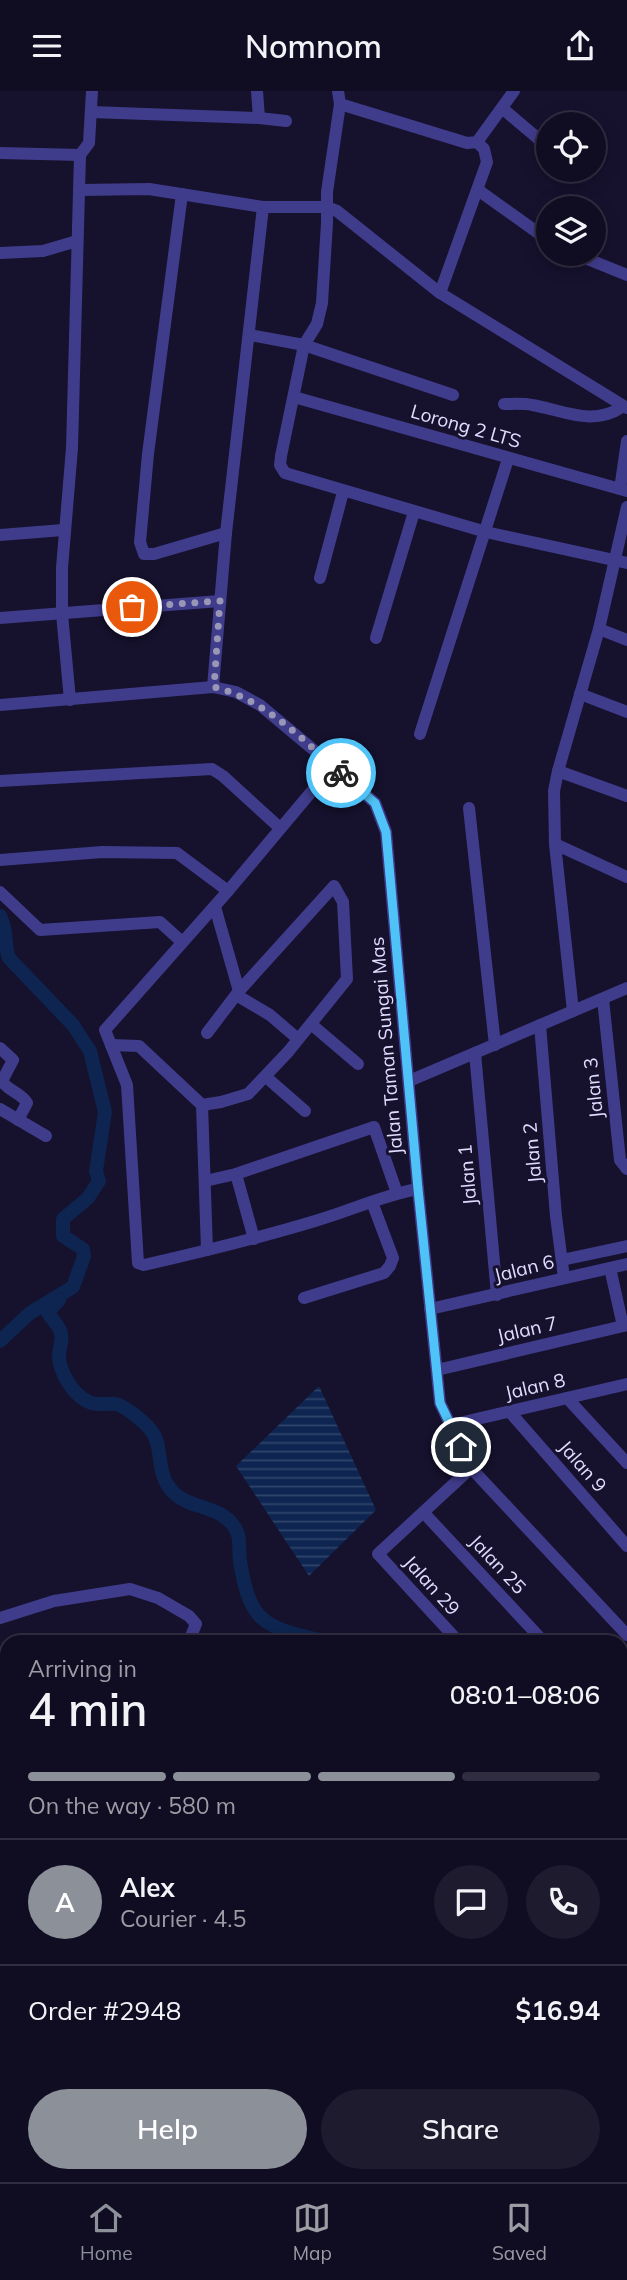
<!DOCTYPE html>
<meta charset="utf-8">
<style>
:root{--surface:#100d22;--page:#1e1b2f;--text:#f1f3f6;--muted:#9c9ca5;--line:#302d40;--accent:#8c9099}
body{margin:0;font-family:Mulish,sans-serif;background:var(--page);color:var(--text);height:100vh;display:flex;flex-direction:column;font-size:26px;white-space:nowrap}
*{box-sizing:border-box;margin:0}
p{font-size:23px;color:var(--muted)}
.icon{flex:none;width:38px;height:38px;fill:none;stroke:currentColor;stroke-width:2;stroke-linecap:round;stroke-linejoin:round}
.map{position:relative;flex:1;overflow:hidden}
.sheet{position:absolute;left:0px;top:1544px;width:628px;height:548px;display:flex;flex-direction:column;background:var(--surface);border-radius:21px 21px 0 0;box-shadow:0 4px 18px #0003,0 0 0 2px var(--line)}
.sheet>*{flex:none}
.controls{position:absolute;left:536px;top:21px;display:grid;gap:14px}
.controls a{display:grid;place-items:center;width:70px;height:70px;border-radius:50%;background:var(--surface);box-shadow:0 4px 18px #0003,0 0 0 2px var(--line);font-size:35px}
.pin{position:absolute;display:grid;place-items:center;width:60px;height:60px;color:#fff;margin:-30px;border:4px solid #fff;border-radius:50%;box-shadow:0 2px 7px #0007}
.courier{position:absolute;display:grid;place-items:center;width:70px;height:70px;margin:-35px;border:5px solid #4fc3f7;border-radius:50%;background:#fff;color:#222;box-shadow:0 2px 9px #0007}
.head em{font-style:normal;font-weight:600}
.head div{display:flex;flex-direction:column-reverse}
.head{display:flex;align-items:center;justify-content:space-between;height:119px;padding:0 28px}
h1{font-size:46px;font-weight:600;line-height:52px}
.bar{display:grid;grid-template-columns:repeat(4,1fr);gap:10px 7px;align-content:center;height:84px;padding:0 28px}
.bar i{height:9px;border-radius:5px;background:var(--line)}
.bar .active{background:var(--accent)}
.bar p{grid-column:span 4}
.line{display:flex;align-items:center;gap:18px;padding:0 28px;border-top:2px solid var(--line)}
.line div{flex:1}
.round{display:grid;place-items:center;flex:none;width:74px;height:74px;border-radius:37px;background:var(--page)}
.button{display:flex;gap:14px;margin-top:auto;padding:14px 28px}
.button a{flex:1;height:80px;border-radius:42px;background:var(--accent);color:#fff;font-size:28px;font-weight:600;line-height:80px;text-align:center}
.button a+a{background:var(--page);color:var(--text)}
header{display:flex;justify-content:space-between;align-items:center;height:91px;padding:0 28px;background:var(--surface);font-size:32px;font-weight:600}
.tabs{display:flex;justify-content:space-around;align-items:center;height:98px;border-top:2px solid var(--line);background:var(--surface);font-size:19px;color:var(--muted)}
.tabs a{display:grid;justify-items:center;gap:4px}
.tabs .active{color:var(--accent)}
.map>svg:first-child{display:block}
.water{fill:url(#water-rules)}
.lines{fill:none;stroke-linecap:round;stroke-linejoin:round}
.river{stroke:#0d2550;stroke-width:14}
.minor{stroke:#403c8c;stroke-width:12}
.done{stroke:#9a96b6;stroke-width:7;stroke-dasharray:0 12.6}
.route{stroke:#4fc3f7;stroke-width:9}
.labels{text-anchor:middle;dominant-baseline:central;stroke-width:6;stroke-linejoin:round;paint-order:stroke}
.street-label{font-size:19px;fill:#e1ddff;stroke:#16112d}
</style>
<header><svg class="icon" aria-label="menu" viewBox="0 0 24 24"><path d="M4 6h16M4 12h16M4 18h16"/></svg>Nomnom<svg class="icon" aria-label="share" viewBox="0 0 24 24"><path d="M12 15V3M7 8l5-5 5 5M5 13v7h14v-7"/></svg></header>
<div class="map">
<svg width="627" height="2091" viewBox="0 0 627 2091">
<defs>
<pattern id="water-rules" width="6" height="5" patternUnits="userSpaceOnUse" patternTransform="scale(1.75)"><rect width="6" height="5" fill="#0d2550"/><path d="M0 2.5h6" fill="none" stroke="#30446a"/></pattern>
</defs>
<rect width="100%" height="100%" fill="#16112d"/>
<g class="water">
<path d="M319 1295 376 1419 309 1485 236 1375Z"/>
<path d="M621 1776 627 1779V1883L621 1875Z"/>
</g>
<g class="lines">
<g class="river">
<path d="M0 825C9 843 3 851 9 867L73 934 90 960 105 1021 96 1080 99 1090 88 1107 63 1128V1145L83 1158 84 1165 73 1196 30 1222 0 1250"/>
<path d="M59 1209 48 1221C51 1229 60 1234 61 1243 63 1250 59 1257 59 1264 59 1281 73 1304 89 1311 97 1315 107 1312 116 1313 125 1315 143 1330 150 1338 165 1355 154 1382 173 1401 189 1418 218 1414 233 1434 242 1444 238 1458 240 1470 243 1489 248 1516 263 1528 278 1541 304 1545 323 1550"/>
<path d="M621 1947 627 1955"/>
<path d="M627 1981C622 1994 619 2003 627 2015"/>
</g>
<g class="minor">
<path d="M338 0 340 13 327 101V132L322 212 317 233 304 254 281 365 280 374 285 382 486 441 627 472"/>
<path d="M340 13 467 52 477 51 514 0"/>
<path d="M502 17 548 56"/>
<path d="M91 21 259 27 257 0"/>
<path d="M259 27 286 30"/>
<path d="M0 62 80 64 89 52 92 0"/>
<path d="M80 99 149 98 263 116H326L337 120 440 202 627 317"/>
<path d="M478 99 548 149"/>
<path d="M182 103 148 363 140 451 144 463H154L226 442"/>
<path d="M0 162 43 160 77 150"/>
<path d="M575 163 627 184"/>
<path d="M440 202 487 71 484 58 477 51"/>
<path d="M250 244 304 254 453 304"/>
<path d="M294 306 627 400"/>
<path d="M504 313C513 313 523 312 532 314 563 319 592 336 622 316"/>
<path d="M620 398 627 350"/>
<path d="M0 444 63 439"/>
<path d="M320 487 343 401"/>
<path d="M0 527 220 510"/>
<path d="M599 538 627 549"/>
<path d="M376 547 414 421"/>
<path d="M213 596 226 442 263 116"/>
<path d="M580 603 627 621"/>
<path d="M70 609 62 523V477L72 357 80 64"/>
<path d="M0 614 213 596 236 601 260 614 333 675 375 712 386 741 418 1098 440 1312 471 1377 627 1544"/>
<path d="M420 643 508 368"/>
<path d="M333 675 228 800 105 939 127 994 138 1172 144 1174C201 1161 259 1147 315 1130 350 1120 383 1104 418 1098"/>
<path d="M558 680 627 705"/>
<path d="M0 690 212 678 223 685 280 737"/>
<path d="M469 717 495 954"/>
<path d="M555 753 554 700 558 680 599 538 627 416"/>
<path d="M0 769 102 761 177 762 228 800"/>
<path d="M0 801 40 839 160 831 182 851"/>
<path d="M238 905 270 924 298 948"/>
<path d="M603 908 620 1069 627 1078"/>
<path d="M573 920 555 753 627 786"/>
<path d="M311 933 358 973"/>
<path d="M540 934 556 1125 564 1187"/>
<path d="M207 942 239 900 215 816"/>
<path d="M111 954 139 955 202 1014 207 1159"/>
<path d="M0 957 13 969 2 990C8 1000 22 1002 27 1012L18 1029"/>
<path d="M475 962 497 1204"/>
<path d="M266 986 305 1020"/>
<path d="M409 990 627 897"/>
<path d="M202 1014 221 1011 248 1003 288 961 347 888 343 811 334 795 239 900"/>
<path d="M0 1018 46 1045"/>
<path d="M236 1083 254 1148"/>
<path d="M205 1090 236 1083 374 1036 397 1102"/>
<path d="M562 1169 627 1155"/>
<path d="M610 1177 623 1235"/>
<path d="M304 1207 384 1182 390 1175 393 1167 372 1111"/>
<path d="M430 1218 627 1173"/>
<path d="M437 1279 627 1234"/>
<path d="M567 1307 627 1372"/>
<path d="M509 1320 627 1455"/>
<path d="M451 1334 627 1293"/>
<path d="M424 1422 543 1550"/>
<path d="M0 1527 54 1510 130 1498 158 1507 189 1525 196 1533 189 1550"/>
<path d="M458 1550 378 1463 471 1377"/>
<path d="M0 1571 7 1574"/>
<path d="M621 1635 627 1641"/>
<path d="M621 1657 627 1652"/>
<path d="M0 1658 7 1661"/>
<path d="M0 1739 7 1743"/>
<path d="M621 1742 627 1737"/>
<path d="M0 1821 7 1824"/>
<path d="M0 1896 7 1889"/>
<path d="M0 2010 7 2003"/>
<path d="M154 2084 162 2091"/>
<path d="M270 2084 277 2091"/>
<path d="M380 2084 388 2091"/>
<path d="M560 2084 568 2091"/>
<path d="M20 2091 26 2084"/>
<path d="M124 2091 129 2084"/>
<path d="M479 2091 485 2084"/>
</g>
</g>
<g class="lines">
<path class="done" d="M132 516 220 510 214 596C264 608 302 648 341 682"/>
<path class="route" d="M341 682 375 712 386 741 418 1098 440 1312 461 1356"/>
</g>
<g class="labels">
<g class="street-label">
<text transform="translate(466 335) rotate(16)">Lorong 2 LTS</text>
<text transform="translate(386 955) rotate(-95)">Jalan Taman Sungai Mas</text>
<text transform="translate(593 997) rotate(-96)">Jalan 3</text>
<text transform="translate(532 1062) rotate(-95)">Jalan 2</text>
<text transform="translate(467 1084) rotate(-95)">Jalan 1</text>
<text transform="translate(524 1177) rotate(-14)">Jalan 6</text>
<text transform="translate(527 1238) rotate(-13)">Jalan 7</text>
<text transform="translate(535 1295) rotate(-13)">Jalan 8</text>
<text transform="translate(583 1375) rotate(49)">Jalan 9</text>
<text transform="translate(498 1473) rotate(47)">Jalan 25</text>
<text transform="translate(432 1494) rotate(48)">Jalan 29</text>
</g>
</g>
</svg>
<div class="controls">
<a><svg class="icon" aria-label="locate" viewBox="0 0 24 24"><circle cx="12" cy="12" r="6"/><path d="M12 2v4M12 18v4M2 12h4M18 12h4"/></svg></a>
<a><svg class="icon" aria-label="layers" viewBox="0 0 24 24"><path d="M12 4l9 5-9 5-9-5zM3 14l9 5 9-5"/></svg></a>
</div>
<div class="pin" style="left:132px;top:516px;background:#ea580c"><svg class="icon" aria-label="bag" viewBox="0 0 24 24"><path d="M5 8h14l-1 12H6zM9 8a3 3 0 0 1 6 0"/></svg></div>
<div class="pin" style="left:461px;top:1356px;background:#1f2937"><svg class="icon" aria-label="home" viewBox="0 0 24 24"><path d="M3 11l9-7 9 7M6 9v11h12V9"/></svg></div>
<div class="courier" style="left:341px;top:682px"><svg class="icon" aria-label="bike" viewBox="0 0 24 24"><circle cx="6" cy="16" r="4"/><circle cx="18" cy="16" r="4"/><path d="M6 16l4-8h5l3 8M10 8l3 8H6M13 5h3"/></svg></div>
<section class="sheet">
<div class="head"><div><h1>4 min</h1><p>Arriving in</p></div><em>08:01–08:06</em></div>
<div class="bar"><i class="active"></i><i class="active"></i><i class="active"></i><i></i><p>On the way · 580 m</p></div>
<div class="line" style="height:126px"><b class="round" style="background:var(--accent);color:#fff">A</b><div><b>Alex</b><p>Courier · 4.5</p></div><a class="round"><svg class="icon" aria-label="chat" viewBox="0 0 24 24"><path d="M4 5h16v11H9l-5 4z"/></svg></a><a class="round"><svg class="icon" aria-label="phone" viewBox="0 0 24 24"><path d="M5 4h4l2 5-3 2q2 4 5 5l2-3 5 2v4C11 20 4 13 5 4z"/></svg></a></div>
<div class="line" style="height:91px"><div>Order #2948</div><b>$16.94</b></div>
<div class="button"><a>Help</a><a>Share</a></div>
</section>
</div>
<nav class="tabs">
<a class="active"><svg class="icon" aria-label="home" viewBox="0 0 24 24"><path d="M3 11l9-7 9 7M6 9v11h12V9"/></svg>Home</a>
<a><svg class="icon" aria-label="map" viewBox="0 0 24 24"><path d="M3 6l6-2 6 2 6-2v14l-6 2-6-2-6 2zM9 4v14M15 6v14"/></svg>Map</a>
<a><svg class="icon" aria-label="saved" viewBox="0 0 24 24"><path d="M7 4h10v16l-5-4-5 4z"/></svg>Saved</a>
</nav>
